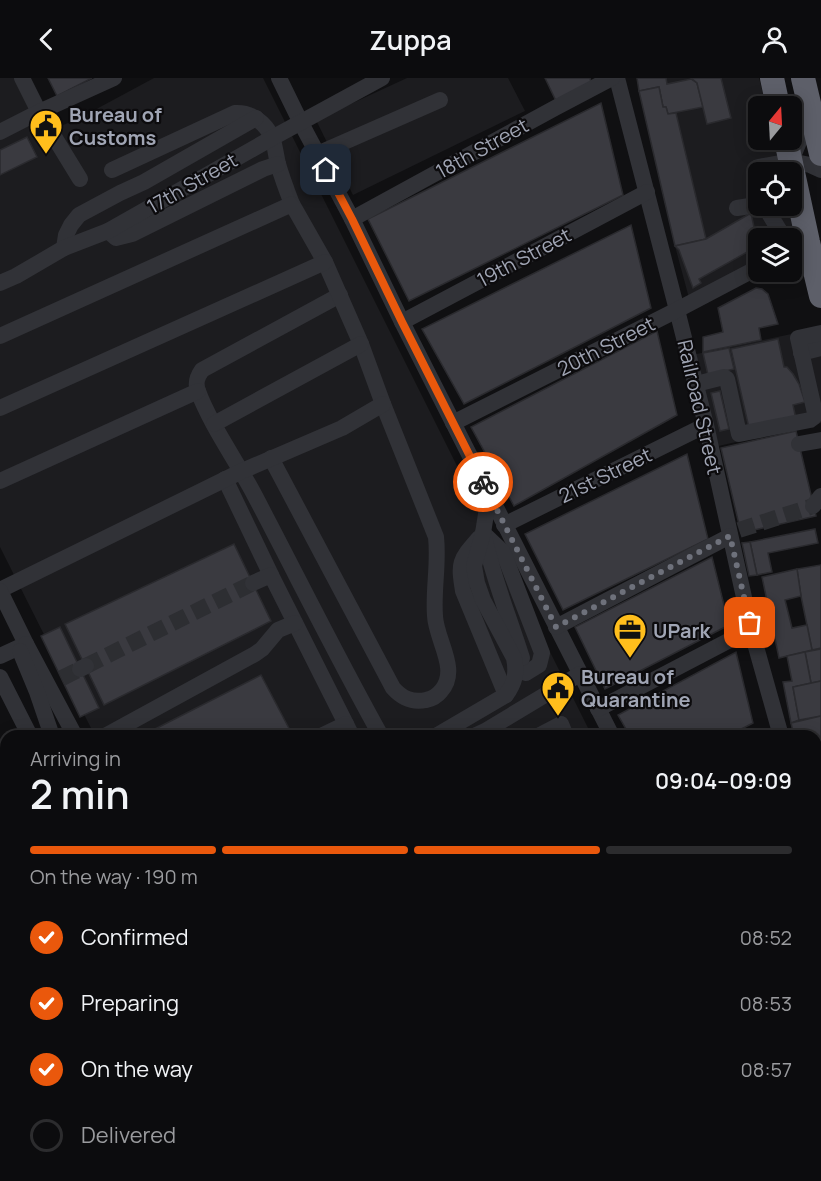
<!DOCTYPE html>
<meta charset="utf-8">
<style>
:root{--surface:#0c0c0e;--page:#151517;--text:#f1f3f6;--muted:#9a9b9e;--line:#2c2c2e;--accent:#ea580c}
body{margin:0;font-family:Manrope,sans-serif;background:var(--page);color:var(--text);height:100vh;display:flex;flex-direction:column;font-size:22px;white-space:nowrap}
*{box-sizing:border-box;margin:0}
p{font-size:20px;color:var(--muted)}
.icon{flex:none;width:33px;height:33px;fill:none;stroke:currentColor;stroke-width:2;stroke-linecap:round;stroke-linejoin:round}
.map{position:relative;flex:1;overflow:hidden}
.side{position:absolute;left:0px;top:652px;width:822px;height:452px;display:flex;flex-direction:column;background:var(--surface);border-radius:18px 18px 0 0;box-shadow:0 3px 15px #0003,0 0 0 2px var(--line)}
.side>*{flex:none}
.needle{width:39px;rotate:18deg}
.controls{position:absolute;left:748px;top:18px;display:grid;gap:12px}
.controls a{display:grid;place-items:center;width:54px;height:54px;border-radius:9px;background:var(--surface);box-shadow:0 3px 15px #0003,0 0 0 2px var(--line);font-size:30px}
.pin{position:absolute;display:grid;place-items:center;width:51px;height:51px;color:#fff;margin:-26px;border-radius:12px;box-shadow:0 3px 9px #0006}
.courier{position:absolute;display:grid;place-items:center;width:60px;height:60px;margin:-30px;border:4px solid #ea580c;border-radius:50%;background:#fff;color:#222;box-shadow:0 2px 8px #0007}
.overview em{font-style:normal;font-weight:600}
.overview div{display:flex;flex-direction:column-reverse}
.overview{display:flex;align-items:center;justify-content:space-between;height:102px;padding:0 30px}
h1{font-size:39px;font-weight:600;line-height:45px}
.bar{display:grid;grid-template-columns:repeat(4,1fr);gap:9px 6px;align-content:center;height:72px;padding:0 30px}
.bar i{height:8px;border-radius:4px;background:var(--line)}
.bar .active{background:var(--accent)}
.bar p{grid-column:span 4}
ol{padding:0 30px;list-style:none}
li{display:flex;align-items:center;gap:18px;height:66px}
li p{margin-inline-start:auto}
li .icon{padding:6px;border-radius:50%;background:var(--accent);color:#fff;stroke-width:4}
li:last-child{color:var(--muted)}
li i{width:33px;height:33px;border:3px solid var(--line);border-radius:50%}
header{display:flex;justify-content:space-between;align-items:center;height:78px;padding:0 30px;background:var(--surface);font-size:27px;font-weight:600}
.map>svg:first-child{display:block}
.built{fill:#1c1c1f}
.water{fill:#262e37}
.building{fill:#3a3a40;stroke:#2a2a2e;stroke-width:1.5}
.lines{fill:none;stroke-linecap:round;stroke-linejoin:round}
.minor-tunnel{stroke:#2d2e32;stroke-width:16;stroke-dasharray:16 8;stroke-linecap:butt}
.minor{stroke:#313237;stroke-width:16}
.highway{stroke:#5d5f69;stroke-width:24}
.done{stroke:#6e717b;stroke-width:6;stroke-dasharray:0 10.8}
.route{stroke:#ea580c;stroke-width:8}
.labels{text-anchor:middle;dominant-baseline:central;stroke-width:4.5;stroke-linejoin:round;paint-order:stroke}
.poi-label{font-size:20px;font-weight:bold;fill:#a0a5b4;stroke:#0c0b0d;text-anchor:start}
.street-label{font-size:20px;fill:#a0a5b4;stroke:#0c0b0d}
</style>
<header><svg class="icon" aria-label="back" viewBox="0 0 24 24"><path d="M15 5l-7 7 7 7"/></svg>Zuppa<svg class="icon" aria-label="person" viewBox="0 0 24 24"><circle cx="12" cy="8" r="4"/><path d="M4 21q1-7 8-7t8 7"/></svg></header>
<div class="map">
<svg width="821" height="1103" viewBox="0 0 821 1103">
<rect width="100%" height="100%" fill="#101012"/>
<g class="built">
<path d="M0 0H20L47 53 76 42 154 0H263L592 658H95L0 469Z"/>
<path d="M407 0H508L525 33 353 117 316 42Z"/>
<path d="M637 0H759L766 28H759V62H774L782 94H759V128H790L793 143V153L790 160H759V183L689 220 675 168Z"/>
<path d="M815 251 821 277V345L714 369 692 277Z"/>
</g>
<g class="water">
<path d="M0 681 6 692V963L0 966Z"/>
<path d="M162 1098H556L557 1103H153Z"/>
</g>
<g class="building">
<path d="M48 0H92L57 18Z"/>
<path d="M545 0H590L592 8 557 25Z"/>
<path d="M637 0H666L667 6 691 1 697 5 703 29 668 36 666 29H663L659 9 639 13Z"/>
<path d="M691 0H721L731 40 707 46 697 5Z"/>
<path d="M659 9 663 29H666L668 36 676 35 706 161 675 168 639 13Z"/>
<path d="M601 25 623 117 409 223 368 141Z"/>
<path d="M27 59 37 79 0 97V72Z"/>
<path d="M751 135 758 168 699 201 701 205 693 210 679 172 675 168 706 161Z"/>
<path d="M631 147 651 230 464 326 422 251Z"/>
<path d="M756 210 762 211 768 216 778 246 759 250 761 262 703 274V259L723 254 718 230Z"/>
<path d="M657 253 677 337 514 428 471 349Z"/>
<path d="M778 261 784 289H787L793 296 799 306 805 324 793 327 796 341 749 350 731 271Z"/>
<path d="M729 270 734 291 708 297 703 275Z"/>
<path d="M720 313 729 351 720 353 711 315Z"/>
<path d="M796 353 816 438 741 455 721 370Z"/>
<path d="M687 376 708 461 563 532 525 456Z"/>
<path d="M815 451 818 465 768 475 772 494 757 497 750 464Z"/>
<path d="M750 464 757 497 749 498 742 465Z"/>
<path d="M234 466 271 543 104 627 65 546Z"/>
<path d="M712 479 729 547 605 611 575 549Z"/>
<path d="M821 487V570L812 572 801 518 797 491Z"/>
<path d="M797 491 801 518 785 522 792 550 807 547 812 572 779 580 762 499Z"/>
<path d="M60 549 99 630 80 639 41 558Z"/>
<path d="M821 571V603L811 605 805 574Z"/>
<path d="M736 574 753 645 728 658H630L618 637Z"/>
<path d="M805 574 811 605 793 609 799 642 791 645 783 604 792 603 787 578Z"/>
<path d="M261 597 293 658H140L157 650Z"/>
<path d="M821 603V638L799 642 793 609Z"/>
<path d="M821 638V674L816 675V658H794L791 645Z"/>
<path d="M821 682V719L816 720V683Z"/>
<path d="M820 838 821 843V1008L816 1009V839Z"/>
<path d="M816 1011 821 1034V1103H805L803 1098H816Z"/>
<path d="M6 1036V1093L0 1096V1039Z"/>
<path d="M569 1098H644L646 1103H570Z"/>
<path d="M644 1098H701L702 1103H646Z"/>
<path d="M741 1098H765L766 1103H742Z"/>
</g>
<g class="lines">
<g class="minor-tunnel">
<path d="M739 452 813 428"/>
<path d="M86 588 253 505"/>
<path d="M62 600 80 591"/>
</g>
<g class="minor">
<path d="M22 0 39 34 80 101"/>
<path d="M279 0 301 45 352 141 402 244 612 658"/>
<path d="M617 0 677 232 706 347 751 551 781 658"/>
<path d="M0 54 39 34 114 0"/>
<path d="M317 76 440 22"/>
<path d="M791 83 799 64 813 41"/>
<path d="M758 89 791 83 810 87 821 92"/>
<path d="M112 92 235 35C252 34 265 45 272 59 275 67 276 78 278 86 282 100 287 113 292 126"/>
<path d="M737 130 756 127 767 132 784 160"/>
<path d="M352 141 555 30 612 0"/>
<path d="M108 153 116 160 132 156 263 91 278 86"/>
<path d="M64 170 66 157 71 147 79 137 120 115 144 104 256 40"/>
<path d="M0 205 16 198 64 170 108 153 272 60 382 0"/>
<path d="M340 217 202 292C197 299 195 305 198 313 211 348 238 385 255 418 297 498 337 579 381 658"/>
<path d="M402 244 647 114"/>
<path d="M0 258 292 126 325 184 361 266 383 326 436 459C439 486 433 511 435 538 436 562 460 592 441 613 437 618 432 621 426 622 412 625 402 620 393 610L271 380"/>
<path d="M801 275 821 270"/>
<path d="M696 306 724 299 727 301 739 356 810 342 814 339 815 335 798 260 821 255"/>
<path d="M0 330 325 184"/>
<path d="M453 345 677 232 759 189"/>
<path d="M214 346 361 266"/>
<path d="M799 366 821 362"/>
<path d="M225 401 271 497"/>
<path d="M0 403 198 313"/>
<path d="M813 428 821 418"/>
<path d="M504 447 706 347"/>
<path d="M483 455 502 473 507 484 542 575 539 587 526 595"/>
<path d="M484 458C493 500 509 539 522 580"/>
<path d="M479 460C460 482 458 483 463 513L506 617"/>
<path d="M253 505 271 497 346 646"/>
<path d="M0 512 242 393 342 350 383 326"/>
<path d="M0 513 26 566 0 578"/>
<path d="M556 549 730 458"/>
<path d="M26 566 75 658"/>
<path d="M20 573 37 614 52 658"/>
<path d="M80 591 86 588"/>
<path d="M0 599 30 658"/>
<path d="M598 631 751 551"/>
<path d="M105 658 255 576 262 571 278 552 295 545"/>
<path d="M321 658 346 646 352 658"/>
<path d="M436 658 506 617C515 605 517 595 514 580L483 522 477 505 474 488 483 455 489 417"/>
<path d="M474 658 485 653 580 596"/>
<path d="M538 658 561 646 566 658"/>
<path d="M816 742 821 741"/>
<path d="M816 773 821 772"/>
<path d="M816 799 821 797"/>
<path d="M816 818 821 817"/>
<path d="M0 1000 6 1002"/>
<path d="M0 1026 6 1023"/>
<path d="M51 1103 61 1098"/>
</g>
<g class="highway">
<path d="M772 0 778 28"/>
<path d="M803 0 821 76"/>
<path d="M786 62 808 164 821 218"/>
</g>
</g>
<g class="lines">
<path class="done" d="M483 404 556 549 730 458 750 545"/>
<path class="route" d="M326 92 352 141 402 244 483 404"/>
</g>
<defs>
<g id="civic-pin" transform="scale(1.725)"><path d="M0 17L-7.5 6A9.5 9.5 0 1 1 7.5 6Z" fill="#ffbe1c" stroke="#0c0b0d"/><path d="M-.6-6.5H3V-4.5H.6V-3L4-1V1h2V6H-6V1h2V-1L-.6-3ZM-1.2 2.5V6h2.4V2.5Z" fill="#111"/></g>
<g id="office-pin" transform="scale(1.725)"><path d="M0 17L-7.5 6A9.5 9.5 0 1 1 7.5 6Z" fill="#ffbe1c" stroke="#0c0b0d"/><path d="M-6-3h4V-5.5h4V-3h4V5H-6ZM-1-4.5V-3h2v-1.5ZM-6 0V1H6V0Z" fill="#111"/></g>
</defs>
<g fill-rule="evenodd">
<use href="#civic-pin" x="46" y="48"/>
<use href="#office-pin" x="630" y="552"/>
<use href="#civic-pin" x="558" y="610"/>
</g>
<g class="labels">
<g class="poi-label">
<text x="69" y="36">Bureau of<tspan x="69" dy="23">Customs</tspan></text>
<text x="653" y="552">UPark</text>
<text x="581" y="598">Bureau of<tspan x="581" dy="23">Quarantine</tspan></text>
</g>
<g class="street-label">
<text transform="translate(482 70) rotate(-29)">18th Street</text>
<text transform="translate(192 105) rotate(-30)">17th Street</text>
<text transform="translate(524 179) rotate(-28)">19th Street</text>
<text transform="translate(606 268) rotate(-27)">20th Street</text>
<text transform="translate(700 329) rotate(77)">Railroad Street</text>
<text transform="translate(605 397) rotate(-26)">21st Street</text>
</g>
</g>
</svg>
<div class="controls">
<a><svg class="needle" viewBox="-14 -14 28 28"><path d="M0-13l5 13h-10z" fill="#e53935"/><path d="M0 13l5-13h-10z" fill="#9a9b9e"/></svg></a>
<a><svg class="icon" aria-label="locate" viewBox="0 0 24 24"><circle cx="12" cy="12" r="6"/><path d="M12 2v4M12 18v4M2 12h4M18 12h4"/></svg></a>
<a><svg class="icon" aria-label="layers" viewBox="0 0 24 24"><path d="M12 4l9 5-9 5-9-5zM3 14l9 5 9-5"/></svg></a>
</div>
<div class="pin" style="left:750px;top:545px;background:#ea580c"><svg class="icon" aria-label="bag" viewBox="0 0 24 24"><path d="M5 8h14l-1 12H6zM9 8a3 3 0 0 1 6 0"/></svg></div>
<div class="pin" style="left:326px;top:92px;background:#1f2937"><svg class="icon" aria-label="home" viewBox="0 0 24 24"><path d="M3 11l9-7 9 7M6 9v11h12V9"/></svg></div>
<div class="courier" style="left:483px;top:404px"><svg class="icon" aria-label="bike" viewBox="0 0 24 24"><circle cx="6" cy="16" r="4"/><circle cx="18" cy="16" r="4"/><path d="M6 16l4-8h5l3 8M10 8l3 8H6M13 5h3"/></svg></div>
<section class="side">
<div class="overview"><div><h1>2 min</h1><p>Arriving in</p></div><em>09:04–09:09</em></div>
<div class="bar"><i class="active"></i><i class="active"></i><i class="active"></i><i></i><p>On the way · 190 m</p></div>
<ol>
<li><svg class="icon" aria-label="check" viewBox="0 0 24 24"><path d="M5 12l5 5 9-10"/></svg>Confirmed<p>08:52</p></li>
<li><svg class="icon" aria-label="check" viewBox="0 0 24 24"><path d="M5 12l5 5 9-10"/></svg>Preparing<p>08:53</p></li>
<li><svg class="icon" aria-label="check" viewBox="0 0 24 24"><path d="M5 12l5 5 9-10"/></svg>On the way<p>08:57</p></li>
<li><i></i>Delivered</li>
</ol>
</section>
</div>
